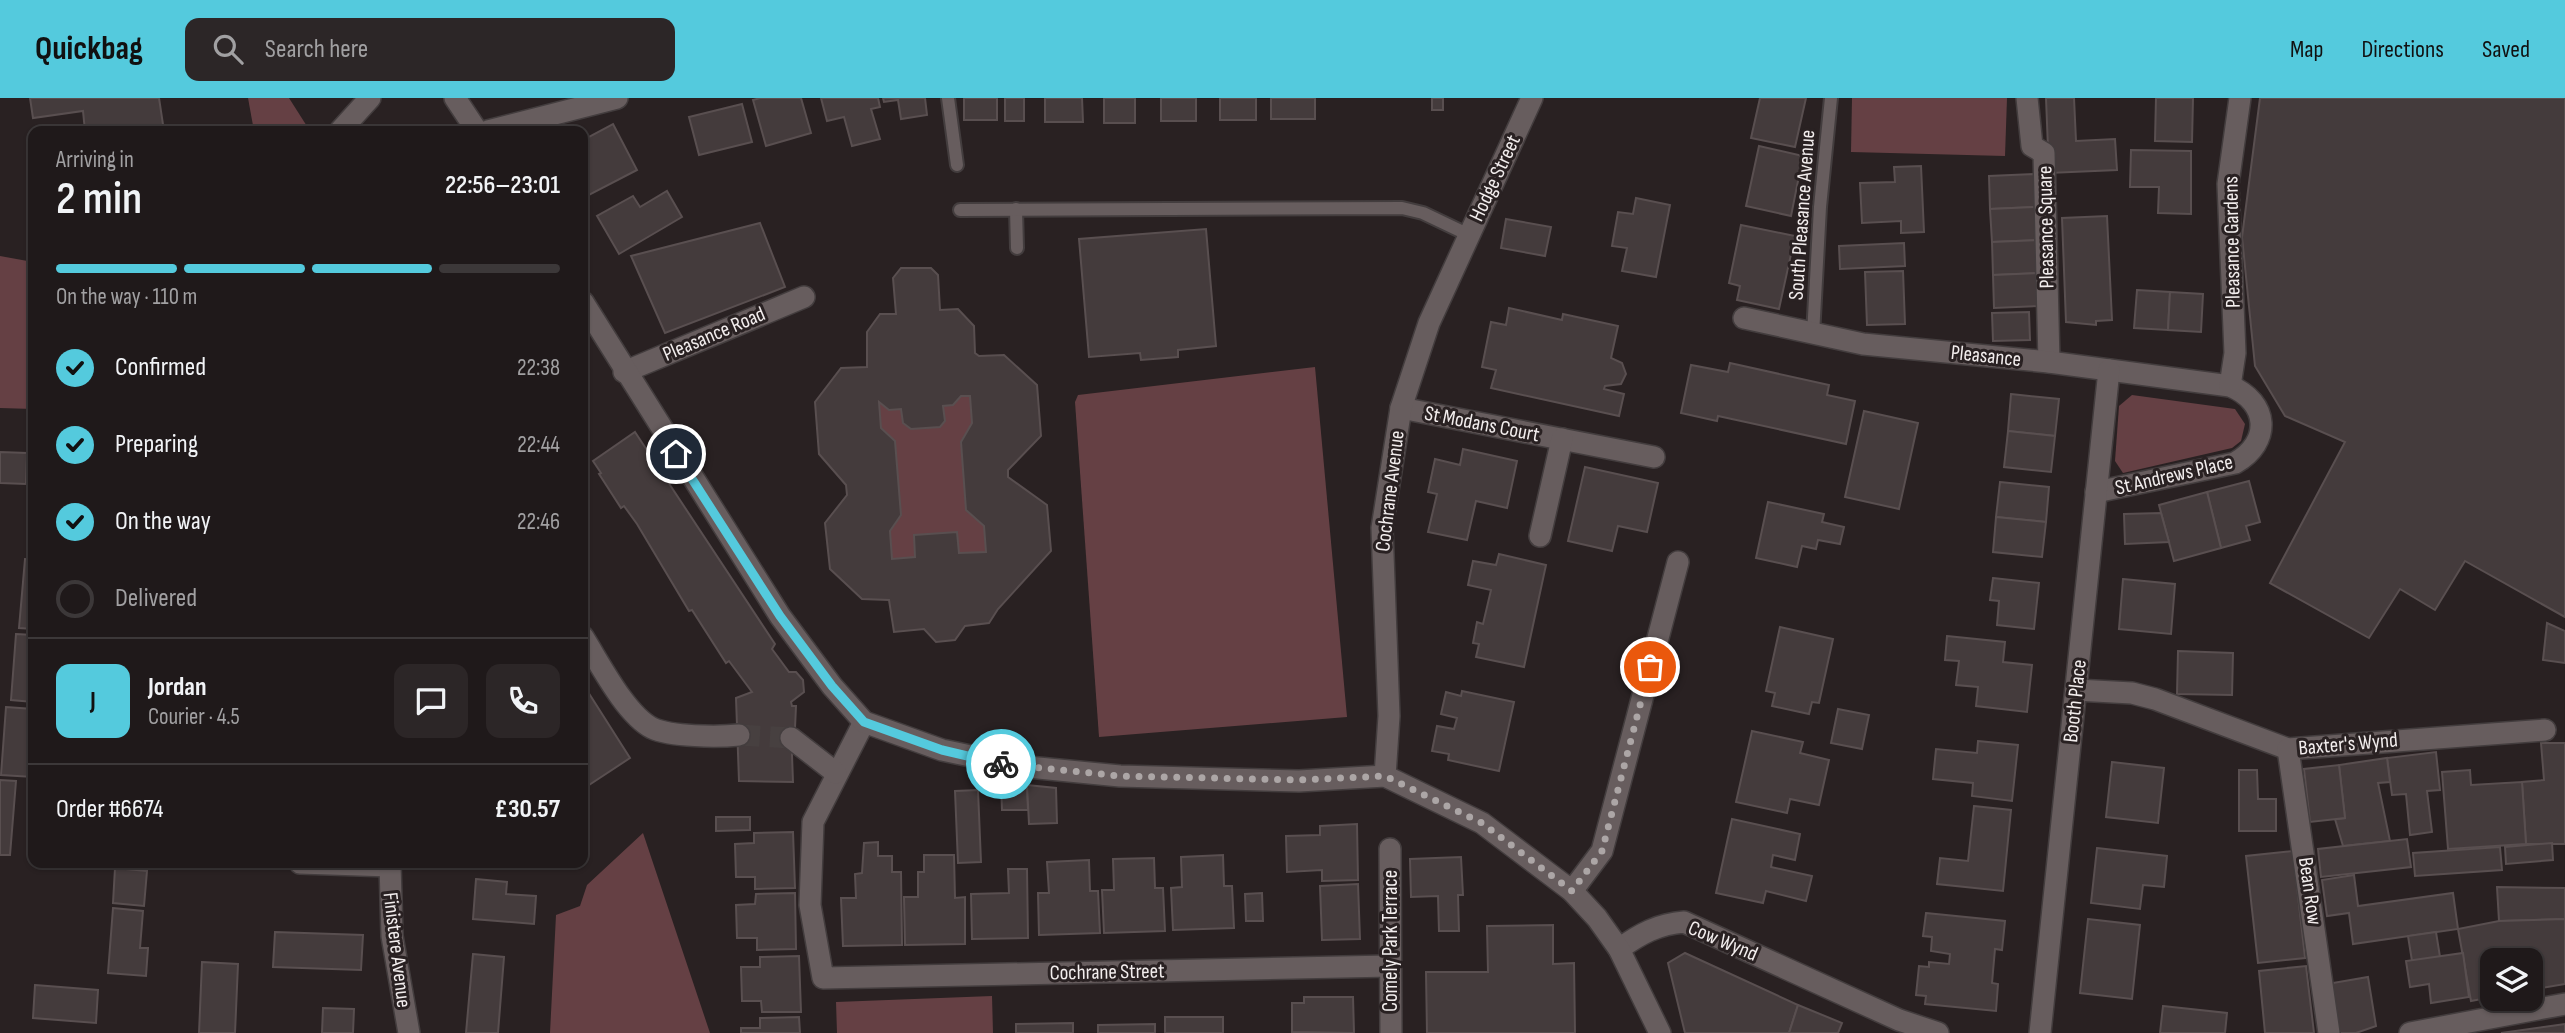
<!DOCTYPE html>
<meta charset="utf-8">
<style>
:root{--surface:#1f191a;--page:#2c2627;--text:#f1f3f6;--muted:#a1a0a2;--line:#3c3839;--accent:#54cadd}
body{margin:0;font-family:"Sofia Sans Condensed",sans-serif;background:var(--page);color:var(--text);height:100vh;display:flex;flex-direction:column;font-size:26px;white-space:nowrap}
*{box-sizing:border-box;margin:0}
p{font-size:23px;color:var(--muted)}
.icon{flex:none;width:38px;height:38px;fill:none;stroke:currentColor;stroke-width:2;stroke-linecap:round;stroke-linejoin:round}
.map{position:relative;flex:1;overflow:hidden}
.panel{position:absolute;left:28px;top:28px;width:560px;height:742px;display:flex;flex-direction:column;background:var(--surface);border-radius:14px;box-shadow:0 2px 5px #0004,0 0 0 2px var(--line)}
.panel>*{flex:none}
.tools{position:absolute;left:2480px;top:850px;display:grid;gap:14px}
.tools a{display:grid;place-items:center;width:63px;height:63px;border-radius:14px;background:var(--surface);box-shadow:0 2px 5px #0004,0 0 0 2px var(--line);font-size:35px}
.pin{position:absolute;display:grid;place-items:center;width:60px;height:60px;color:#fff;margin:-30px;border:4px solid #fff;border-radius:50%;box-shadow:0 2px 7px #0007}
.courier{position:absolute;display:grid;place-items:center;width:70px;height:70px;margin:-35px;border:5px solid #54cadd;border-radius:50%;background:#fff;color:#222;box-shadow:0 2px 9px #0007}
.summary em{font-style:normal;font-weight:600}
.summary div{display:flex;flex-direction:column-reverse}
.summary{display:flex;align-items:center;justify-content:space-between;height:119px;padding:0 28px}
h1{font-size:46px;font-weight:600;line-height:52px}
.bar{display:grid;grid-template-columns:repeat(4,1fr);gap:10px 7px;align-content:center;height:84px;padding:0 28px}
.bar i{height:9px;border-radius:5px;background:var(--line)}
.bar .selected{background:var(--accent)}
.bar p{grid-column:span 4}
.line{display:flex;align-items:center;gap:18px;padding:0 28px;border-top:2px solid var(--line)}
.line div{flex:1}
.round{display:grid;place-items:center;flex:none;width:74px;height:74px;border-radius:14px;background:var(--page)}
ol{padding:0 28px;list-style:none}
li{display:flex;align-items:center;gap:21px;height:77px}
li p{margin-inline-start:auto}
li .icon{padding:7px;border-radius:50%;background:var(--accent);color:#111;stroke-width:4}
li:last-child{color:var(--muted)}
li i{width:38px;height:38px;border:4px solid var(--line);border-radius:50%}
header{display:flex;align-items:center;gap:42px;box-sizing:border-box;height:98px;padding:0 35px;background:var(--accent);color:#111}
header strong{font-size:33px}
nav{display:flex;gap:38px;margin-inline-start:auto;font-size:24px}
.search{width:490px;height:63px;background:var(--page);display:flex;align-items:center;gap:18px;box-sizing:border-box;padding:0 24px;border-radius:14px;color:var(--muted);font-size:26px}
.map>svg:first-child{display:block}
.green{fill:#654044}
.building{fill:#443b3c;stroke:#594f50;stroke-width:2;fill-rule:evenodd}
.lines{fill:none;stroke-linecap:round;stroke-linejoin:round}
.street-tunnel{stroke:#474040;stroke-width:21;stroke-dasharray:21 10;stroke-linecap:butt}
.lane-casing{stroke:#433d3e;stroke-width:16}
.street-casing{stroke:#433d3e;stroke-width:24}
.secondary-casing{stroke:#433d3e;stroke-width:24}
.lane{stroke:#675d5e;stroke-width:12}
.street{stroke:#675d5e;stroke-width:21}
.secondary{stroke:#675d5e;stroke-width:21}
.done{stroke:#aca6a6;stroke-width:7;stroke-dasharray:0 12.6}
.route{stroke:#54cadd;stroke-width:9}
.labels{text-anchor:middle;dominant-baseline:central;stroke-width:6;stroke-linejoin:round;paint-order:stroke}
.street-label{font-size:21px;fill:#f2eded;stroke:#292122}
</style>
<header>
<strong>Quickbag</strong>
<div class="search"><svg class="icon" aria-label="search" viewBox="0 0 24 24"><circle cx="10" cy="10" r="6"/><path d="M15 15l6 6"/></svg>Search here</div>
<nav><a>Map</a><a>Directions</a><a>Saved</a></nav>
</header>
<div class="map">
<svg width="2565" height="935" viewBox="0 0 2565 935">
<rect width="100%" height="100%" fill="#292122"/>
<g class="green">
<path d="M248 0H289L310 33H254Z"/>
<path d="M1852 0H2007L2005 58 1851 54Z"/>
<path d="M0 158 33 164V311L0 310Z"/>
<path d="M1315 269 1347 619 1099 639 1075 304 1078 297Z"/>
<path d="M2132 297 2235 311 2245 326 2241 343 2232 350 2123 375 2115 363 2119 308Z"/>
<path d="M961 298H970L972 325 961 344 966 412 984 428 986 454 959 455 956 434 914 437 915 459 892 461 890 433 901 417 895 343 881 330 879 304 889 312 901 311 903 325 911 331 940 329 945 323 943 308 953 307Z"/>
<path d="M643 735 710 935H550L556 817 580 808 587 787Z"/>
<path d="M992 898 993 935H837L836 904Z"/>
</g>
<g class="building">
<path d="M30 0H159L164 33H85L83 13 33 20Z"/>
<path d="M760 0H801L811 35 766 48 753 2Z"/>
<path d="M821 0H878L880 9 871 11 880 41 852 48 844 19 827 23Z"/>
<path d="M883 0H925L927 17 901 21 898 2 884 4Z"/>
<rect x="964" y="0" width="33" height="22"/>
<rect x="1005" y="0" width="19" height="23"/>
<path d="M1045 0H1082L1083 24H1045Z"/>
<rect x="1104" y="0" width="31" height="25"/>
<rect x="1161" y="0" width="35" height="23"/>
<rect x="1220" y="0" width="36" height="22"/>
<rect x="1271" y="0" width="44" height="21"/>
<rect x="1432" y="0" width="11" height="12"/>
<path d="M1760 0H1806L1795 49 1751 40Z"/>
<path d="M2046 0H2074L2076 43 2115 41 2117 72 2049 75Z"/>
<path d="M2156 0H2193L2192 44 2155 43Z"/>
<path d="M2260 0H2565V519L2465 463 2435 512 2400 491 2369 540 2270 485 2345 344 2285 318 2255 268 2242 139Z"/>
<path d="M742 6 752 44 699 57 689 19Z"/>
<path d="M613 26 637 72 587 98 583 90V42Z"/>
<path d="M1759 48 1803 58 1791 118 1746 108Z"/>
<path d="M2131 52 2191 53V116L2158 115 2159 89H2130Z"/>
<path d="M1921 68 1924 134 1901 135V123L1862 125 1860 85 1895 84 1894 69Z"/>
<path d="M2034 76 2035 109 1990 111 1989 78Z"/>
<path d="M667 93 682 119 619 156 597 118 633 98 640 109Z"/>
<path d="M1636 100 1670 107 1656 179 1622 173 1627 150 1612 148 1618 114 1633 116Z"/>
<path d="M2035 109 2037 142 1992 144 1990 111Z"/>
<path d="M2107 118 2112 222 2096 223V227L2066 224 2062 120Z"/>
<path d="M1506 121 1551 129 1545 158 1501 150Z"/>
<path d="M760 125 785 189 665 235 631 158Z"/>
<path d="M1741 127 1795 138 1779 211 1737 202 1740 188 1729 185Z"/>
<path d="M1206 131 1216 248 1178 252V259L1141 262 1140 255 1089 259 1079 141Z"/>
<path d="M2037 142 2038 175 1993 177 1992 144Z"/>
<path d="M1904 145 1905 168 1840 171 1839 148Z"/>
<path d="M901 170H931L938 177 940 212 958 211 974 228 975 255 979 258 1004 257 1037 287 1041 338 1008 372V379L1047 407 1051 453 998 511 989 525 965 528 955 542 936 544 924 531 894 534 889 502 862 501 830 471 825 425 847 397 846 387 819 356 815 304 841 270 867 269V234L880 216H896L893 180ZM961 298H970L972 325 961 344 966 412 984 428 986 454 959 455 957 434 914 437 915 459 892 461 890 433 901 417 895 343 881 330 879 304 889 312 901 311 903 325 911 331 940 329 945 323 943 308 953 307Z"/>
<path d="M1903 173 1905 226 1867 227 1865 174Z"/>
<path d="M2038 175 2039 208 1994 210 1993 177Z"/>
<path d="M2137 192 2170 194 2168 232 2134 230Z"/>
<path d="M2170 194 2203 196 2201 234 2168 232Z"/>
<path d="M1509 210 1562 222 1563 216 1618 228 1611 260 1622 265 1626 276 1621 286 1605 288 1604 291 1624 296 1619 318 1491 290 1496 272 1482 269 1491 224 1506 227Z"/>
<path d="M2029 214 2030 242 1993 243 1992 215Z"/>
<path d="M1730 265 1829 287 1827 297 1855 303 1846 346 1718 318 1717 323 1681 315 1691 267 1728 274Z"/>
<path d="M2011 296 2059 301 2055 338 2008 333Z"/>
<path d="M1864 313 1918 325 1899 411 1845 399Z"/>
<path d="M2008 333 2055 338 2051 374 2004 369Z"/>
<path d="M635 334 775 546 772 551 789 574H796L803 582 804 594 791 604 792 608H796L795 630H791L793 684 739 683 736 600 752 594 729 563 726 565 692 512 689 513 637 426 624 408 621 410 599 376 601 375 593 363Z"/>
<path d="M1463 351 1517 363 1507 410 1476 403 1467 442 1428 434 1437 396 1428 394 1435 361 1460 367Z"/>
<path d="M0 354 27 355 26 386 0 385Z"/>
<path d="M1585 369 1658 385 1647 434 1618 428 1612 453 1568 443Z"/>
<path d="M2249 383 2260 424 2246 428 2250 442 2221 450 2207 394Z"/>
<path d="M2000 384 2049 389 2046 424 1996 419Z"/>
<path d="M2207 394 2221 450 2174 463 2159 407Z"/>
<path d="M1768 404 1824 416 1822 424 1844 429 1840 446 1818 442 1816 451 1802 448 1797 469 1756 460Z"/>
<path d="M2161 415 2169 444 2125 446 2124 416Z"/>
<path d="M1996 419 2046 424 2042 459 1993 454Z"/>
<path d="M1499 456 1546 467 1524 569 1476 559 1479 546 1473 545 1477 524 1483 526 1491 492 1468 487 1473 463 1496 467Z"/>
<path d="M25 461 33 462V531L19 530Z"/>
<path d="M1993 480 2039 485 2034 531 1997 527 1999 503 1990 502Z"/>
<path d="M2123 481 2175 486 2171 536 2119 531Z"/>
<path d="M2547 525 2565 533V565L2543 562Z"/>
<path d="M1780 529 1833 541 1819 605 1812 604 1809 616 1772 608 1775 595 1766 593Z"/>
<path d="M16 536 33 537V604L11 602Z"/>
<path d="M1947 538 2005 544 2003 564 2032 567 2027 614 1976 608 1978 589 1956 587 1959 563 1945 562Z"/>
<path d="M2178 553 2233 555 2232 597 2177 596Z"/>
<path d="M583 586 630 660 583 691Z"/>
<path d="M1462 593 1514 604 1499 673 1448 662 1449 656 1432 653 1437 628 1454 631 1457 620 1441 616 1446 594 1461 598Z"/>
<path d="M6 609 33 611V679L1 677Z"/>
<path d="M1838 611 1869 617 1862 651 1831 645Z"/>
<path d="M1752 633 1803 644 1800 655 1829 662 1819 707 1790 701 1787 715 1736 704Z"/>
<path d="M1978 643 2018 647 2012 703 1972 698 1973 685 1933 681 1936 651 1977 655Z"/>
<path d="M2541 645H2565V746H2526L2522 684 2544 682Z"/>
<path d="M2436 654 2440 692 2427 693 2432 734 2410 737 2406 696 2392 697 2387 660Z"/>
<path d="M2387 660 2390 684 2378 685 2390 743 2343 748 2335 721 2345 720 2339 667Z"/>
<path d="M2112 664 2164 670 2158 725 2106 719Z"/>
<path d="M2339 667 2345 720 2310 724 2304 671Z"/>
<path d="M2239 672H2257L2258 701H2276V733H2239Z"/>
<path d="M2470 672 2471 687 2522 684 2526 746 2448 751 2442 674Z"/>
<path d="M0 682 16 683 10 757H0Z"/>
<path d="M1001 684 1027 687 1028 712H1002Z"/>
<path d="M1027 687 1056 690 1057 725 1029 726Z"/>
<path d="M978 692 981 764 958 765 955 693Z"/>
<path d="M1974 708 2011 712 2003 793 1937 786 1940 760 1968 763Z"/>
<path d="M716 719H750V732L716 733Z"/>
<path d="M1732 721 1800 736 1795 762 1773 757 1771 769 1812 778 1806 803 1766 793 1763 805 1716 795Z"/>
<path d="M1357 726 1358 782 1322 783V772L1287 774 1286 738 1320 737V728Z"/>
<path d="M793 734 795 790 755 791V779H736L735 746 754 745V735Z"/>
<path d="M2407 741 2411 769 2321 779 2318 751Z"/>
<path d="M878 744V758H892V774H901L902 847 843 848 841 800H856L855 776 862 775 864 745Z"/>
<path d="M2552 745 2553 762 2506 766 2505 749Z"/>
<path d="M2500 749 2502 772 2415 778 2413 755Z"/>
<path d="M2097 750 2167 758 2164 789 2143 787 2140 811 2091 805Z"/>
<path d="M2293 753 2305 860 2258 865 2246 758Z"/>
<path d="M924 757H954L955 800 965 799V846L905 847 904 799H918V774H924Z"/>
<path d="M1223 757 1224 788H1232L1234 830 1173 832 1171 790 1182 789 1181 759Z"/>
<path d="M1461 759 1463 797H1458L1459 833H1439L1438 798 1411 799 1410 761Z"/>
<path d="M1154 760 1155 790H1163L1165 833 1104 835 1102 792H1114L1113 761Z"/>
<path d="M1089 762 1090 793H1098L1100 835 1039 837 1038 795H1049L1047 764Z"/>
<path d="M115 770 147 773 144 808 113 805Z"/>
<path d="M1008 771H1027L1028 840 972 841 971 796 1009 795Z"/>
<path d="M2354 777 2358 808 2453 795 2458 831 2353 846 2349 815 2327 818 2322 782Z"/>
<path d="M476 781 507 784 506 796 536 798 534 826 473 821Z"/>
<path d="M1358 786 1360 841 1322 842 1320 788Z"/>
<path d="M2497 789 2565 790V821L2499 823Z"/>
<path d="M795 795 796 851 757 852V840H737L736 807 755 806 756 796Z"/>
<path d="M1262 795 1263 823H1246L1245 796Z"/>
<path d="M113 810 143 813 140 850H148L146 878 108 875Z"/>
<path d="M1926 815 2005 823 2002 852 1995 851 1992 885 1998 886 1996 913 1925 906 1926 898 1916 897 1919 868 1929 869V864L1949 866 1950 856 1931 853 1932 839 1923 838Z"/>
<path d="M2088 821 2140 827 2132 901 2080 895Z"/>
<path d="M2565 821V886L2530 892V863H2492V899L2471 903 2458 831 2499 823Z"/>
<path d="M1553 827V866L1574 865 1575 935H1427L1426 874H1488L1487 828Z"/>
<path d="M275 834 363 837 361 872 273 869Z"/>
<path d="M2436 834 2440 859 2412 863 2408 838Z"/>
<path d="M1685 855 1798 907 1789 935H1685L1668 865Z"/>
<path d="M2463 855 2469 899 2431 905 2429 886 2410 889 2406 863Z"/>
<path d="M473 856 504 859 498 935H466Z"/>
<path d="M799 858 801 914H762L761 903H742L741 869H760V859Z"/>
<path d="M202 864 238 866 235 935H199Z"/>
<path d="M2306 868 2314 935H2265L2259 873Z"/>
<path d="M2368 879 2376 928 2356 935H2336L2327 886Z"/>
<path d="M35 887 98 892 96 925 33 920Z"/>
<path d="M1304 899H1353L1354 935 1292 934V905H1304Z"/>
<path d="M1798 907 1842 925 1838 935H1789Z"/>
<path d="M2163 908 2227 915 2225 935H2160Z"/>
<path d="M323 910 354 911 353 935H322Z"/>
<path d="M799 919 800 935H741V930H760V920Z"/>
<rect x="1165" y="919" width="58" height="16"/>
<path d="M1073 925V935H1016V926Z"/>
<path d="M1155 926V935H1098V927Z"/>
<path d="M2565 926V935H2501L2558 927Z"/>
</g>
<g class="lines">
<path class="street-tunnel" d="M739 637 791 640"/>
<g class="lane-casing">
<g id="lane">
<path d="M948 0 957 67"/>
<path d="M1016 111 1017 150"/>
<path d="M960 112 1402 110 1423 115 1469 137"/>
<path d="M1813 237 1820 109 1831 0"/>
</g>
</g>
<g class="street-casing">
<g id="street">
<path d="M2027 0 2032 48 2044 55 2049 264"/>
<path d="M340 33 370 0"/>
<path d="M488 33 617 0"/>
<path d="M1744 220 1863 246 2049 264 2230 288C2269 304 2272 344 2235 365L2096 394"/>
<path d="M624 274 804 199"/>
<path d="M2230 288 2235 255 2228 86 2240 0"/>
<path d="M1401 310 1654 359"/>
<path d="M1540 438 1562 341"/>
<path d="M583 539C599 564 625 616 652 630 671 639 718 639 739 637"/>
<path d="M2076 592 2132 595 2155 601 2288 651 2545 632"/>
<path d="M864 624 813 724 810 807 823 880 1390 868"/>
<path d="M791 640 836 675"/>
<path d="M2288 651 2329 935"/>
<path d="M1390 751 1391 935"/>
<path d="M300 765 390 768"/>
<path d="M390 765 392 838 409 935"/>
<path d="M1572 793 1602 753 1678 464"/>
<path d="M1619 851C1640 836 1658 826 1684 824L1899 922 1938 935"/>
<path d="M2040 935 2109 272"/>
<path d="M2410 935 2565 906"/>
</g>
</g>
<g class="secondary-casing">
<g id="secondary">
<path d="M455 0 477 33"/>
<path d="M583 204 780 518 832 588 864 624 942 652 1018 668 1120 678 1299 683 1385 678 1482 725 1572 793 1597 820 1619 851 1660 935"/>
<path d="M1385 678 1389 618 1382 430 1401 310 1429 225 1532 0"/>
</g>
</g>
<use href="#lane" class="lane"/>
<use href="#street" class="street"/>
<use href="#secondary" class="secondary"/>
</g>
<g class="lines">
<path class="done" d="M1001 666 1120 678 1299 682 1385 678 1482 725 1572 793 1602 753 1650 569"/>
<path class="route" d="M676 356 780 518 832 588 864 624 942 652 1001 666"/>
</g>
<g class="labels">
<g class="street-label">
<text transform="translate(1495 80) rotate(-65)">Hodge Street</text>
<text transform="translate(1802 117) rotate(-86)">South Pleasance Avenue</text>
<text transform="translate(2046 129) rotate(-91)">Pleasance Square</text>
<text transform="translate(2232 144) rotate(-91)">Pleasance Gardens</text>
<text transform="translate(714 236) rotate(-23)">Pleasance Road</text>
<text transform="translate(1986 258) rotate(6)">Pleasance</text>
<text transform="translate(1482 326) rotate(11)">St Modans Court</text>
<text transform="translate(2174 377) rotate(-13)">St Andrews Place</text>
<text transform="translate(1390 393) rotate(-83)">Cochrane Avenue</text>
<text transform="translate(2075 603) rotate(-84)">Booth Place</text>
<text transform="translate(2348 646) rotate(-5)">Baxter's Wynd</text>
<text transform="translate(2310 793) rotate(82)">Bean Row</text>
<text transform="translate(1390 843) rotate(-90)">Comely Park Terrace</text>
<text transform="translate(1723 843) rotate(23)">Cow Wynd</text>
<text transform="translate(397 852) rotate(83)">Finistere Avenue</text>
<text transform="translate(1107 874) rotate(-1)">Cochrane Street</text>
</g>
</g>
</svg>
<div class="tools">
<a><svg class="icon" aria-label="layers" viewBox="0 0 24 24"><path d="M12 4l9 5-9 5-9-5zM3 14l9 5 9-5"/></svg></a>
</div>
<div class="pin" style="left:1650px;top:569px;background:#ea580c"><svg class="icon" aria-label="bag" viewBox="0 0 24 24"><path d="M5 8h14l-1 12H6zM9 8a3 3 0 0 1 6 0"/></svg></div>
<div class="pin" style="left:676px;top:356px;background:#1f2937"><svg class="icon" aria-label="home" viewBox="0 0 24 24"><path d="M3 11l9-7 9 7M6 9v11h12V9"/></svg></div>
<div class="courier" style="left:1001px;top:666px"><svg class="icon" aria-label="bike" viewBox="0 0 24 24"><circle cx="6" cy="16" r="4"/><circle cx="18" cy="16" r="4"/><path d="M6 16l4-8h5l3 8M10 8l3 8H6M13 5h3"/></svg></div>
<section class="panel">
<div class="summary"><div><h1>2 min</h1><p>Arriving in</p></div><em>22:56–23:01</em></div>
<div class="bar"><i class="selected"></i><i class="selected"></i><i class="selected"></i><i></i><p>On the way · 110 m</p></div>
<ol>
<li><svg class="icon" aria-label="check" viewBox="0 0 24 24"><path d="M5 12l5 5 9-10"/></svg>Confirmed<p>22:38</p></li>
<li><svg class="icon" aria-label="check" viewBox="0 0 24 24"><path d="M5 12l5 5 9-10"/></svg>Preparing<p>22:44</p></li>
<li><svg class="icon" aria-label="check" viewBox="0 0 24 24"><path d="M5 12l5 5 9-10"/></svg>On the way<p>22:46</p></li>
<li><i></i>Delivered</li>
</ol>
<div class="line" style="height:126px"><b class="round" style="background:var(--accent);color:#111">J</b><div><b>Jordan</b><p>Courier · 4.5</p></div><a class="round"><svg class="icon" aria-label="chat" viewBox="0 0 24 24"><path d="M4 5h16v11H9l-5 4z"/></svg></a><a class="round"><svg class="icon" aria-label="phone" viewBox="0 0 24 24"><path d="M5 4h4l2 5-3 2q2 4 5 5l2-3 5 2v4C11 20 4 13 5 4z"/></svg></a></div>
<div class="line" style="height:91px"><div>Order #6674</div><b>£30.57</b></div>
</section>
</div>
